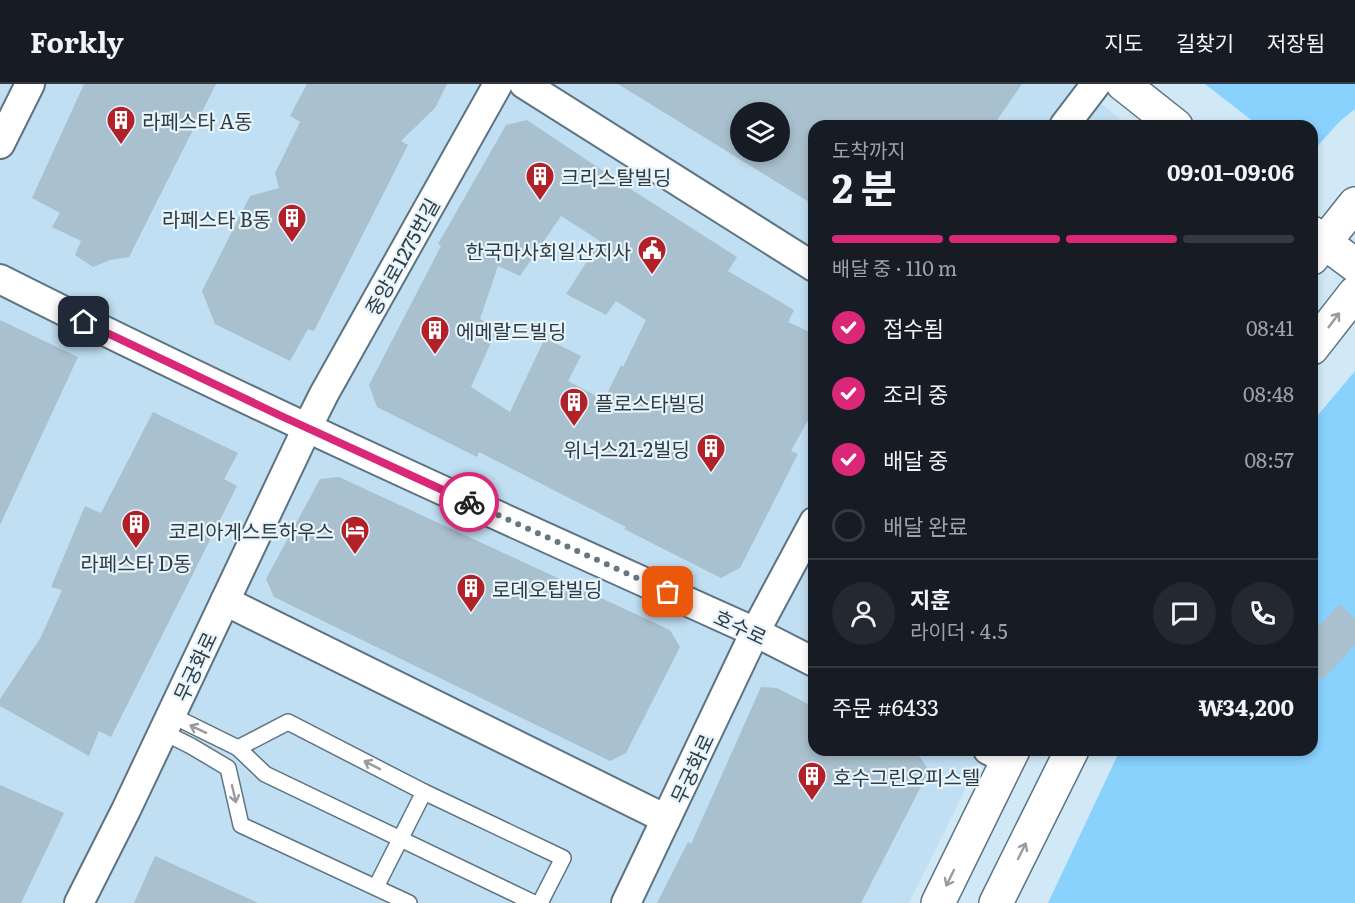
<!DOCTYPE html>
<html lang="ko">
<meta charset="utf-8">
<style>
:root{--surface:#171b24;--page:#242831;--text:#f1f3f6;--muted:#9ea1a6;--line:#363941;--accent:#db2777}
body{margin:0;font-family:Literata,"Noto Sans KR",serif;background:var(--page);color:var(--text);height:100vh;display:flex;flex-direction:column;font-size:22px;white-space:nowrap}
*{box-sizing:border-box;margin:0}
p{font-size:20px;color:var(--muted)}
.icon{flex:none;width:33px;height:33px;fill:none;stroke:currentColor;stroke-width:2;stroke-linecap:round;stroke-linejoin:round}
.map{position:relative;flex:1;overflow:hidden}
.sheet{position:absolute;left:808px;top:36px;width:510px;height:636px;display:flex;flex-direction:column;background:var(--surface);border-radius:18px;box-shadow:0 3px 9px #0003}
.sheet>*{flex:none}
.fabs{position:absolute;left:730px;top:18px;display:grid;gap:12px}
.fabs a{display:grid;place-items:center;width:60px;height:60px;border-radius:50%;background:var(--surface);box-shadow:0 3px 9px #0003;font-size:30px}
.pin{position:absolute;display:grid;place-items:center;width:51px;height:51px;color:#fff;margin:-26px;border-radius:12px;box-shadow:0 3px 9px #0006}
.courier{position:absolute;display:grid;place-items:center;width:60px;height:60px;margin:-30px;border:4px solid #db2777;border-radius:50%;background:#fff;color:#222;box-shadow:0 2px 8px #0007}
.head em{font-style:normal;font-weight:700}
.head div{display:flex;flex-direction:column-reverse}
.head{display:flex;align-items:center;justify-content:space-between;height:102px;padding:0 24px}
h1{font-size:39px;font-weight:700;line-height:45px}
.bar{display:grid;grid-template-columns:repeat(4,1fr);gap:9px 6px;align-content:center;height:72px;padding:0 24px}
.bar i{height:8px;border-radius:4px;background:var(--line)}
.bar .on{background:var(--accent)}
.bar p{grid-column:span 4}
.line{display:flex;align-items:center;gap:15px;padding:0 24px;border-top:2px solid var(--line)}
.line div{flex:1}
.round{display:grid;place-items:center;flex:none;width:63px;height:63px;border-radius:32px;background:var(--page)}
ol{padding:0 24px;list-style:none}
li{display:flex;align-items:center;gap:18px;height:66px}
li p{margin-inline-start:auto}
li .icon{padding:6px;border-radius:50%;background:var(--accent);color:#fff;stroke-width:4}
li:last-child{color:var(--muted)}
li i{width:33px;height:33px;border:3px solid var(--line);border-radius:50%}
header{display:flex;align-items:center;gap:36px;box-sizing:border-box;height:84px;padding:0 30px;background:var(--surface);border-bottom:2px solid var(--line)}
header strong{font-size:28px}
nav{display:flex;gap:33px;margin-inline-start:auto;font-size:21px}
.map>svg:first-child{display:block}
.built{fill:#c0dff2;fill-rule:evenodd}
.green{fill:#88d2fd}
.building{fill:#a9c0ce;fill-rule:evenodd}
.lines{fill:none;stroke-linecap:round;stroke-linejoin:round}
.service-casing{stroke:#5e7380;stroke-width:18}
.minor-casing{stroke:#5e7380;stroke-width:32}
.secondary-casing{stroke:#5e7380;stroke-width:36}
.primary-casing{stroke:#5e7380;stroke-width:36}
.service{stroke:#fff;stroke-width:15}
.minor{stroke:#fff;stroke-width:28}
.secondary{stroke:#fff;stroke-width:33}
.primary{stroke:#fff;stroke-width:33}
.oneway{stroke:#989c9f}
.done{stroke:#68777f;stroke-width:6;stroke-dasharray:0 10.8}
.route{stroke:#db2777;stroke-width:8}
.labels{text-anchor:middle;dominant-baseline:central;stroke-width:4.5;stroke-linejoin:round;paint-order:stroke}
.poi-label{font-size:20px;fill:#303a3f;stroke:#e6f4fd;text-anchor:start}
.street-label{font-size:20px;fill:#303a3f;stroke:#e6f4fd}
</style>
<header>
<strong>Forkly</strong>
<nav><a>지도</a><a>길찾기</a><a>저장됨</a></nav>
</header>
<div class="map">
<svg width="1355" height="819" viewBox="0 0 1355 819">
<rect width="100%" height="100%" fill="#d1e9f7"/>
<path class="built" d="M0 0H1077L1129 42H814V666H985L909 819H0ZM741 28H780V68H741Z"/>
<g class="green">
<path d="M1205 0H1355V25L1340 37 1313 67 1312 42H1259Z"/>
<path d="M1355 287V819H1048L1120 666H1312L1313 337Z"/>
</g>
<g class="building">
<path d="M84 0H216L129 173 110 176 93 183 75 171 81 157 52 143 60 129 32 114Z"/>
<path d="M307 0H447L435 24 401 57 408 61 314 247 308 245 290 277 215 240 202 207 250 112 279 104 275 89 300 38 290 32Z"/>
<path d="M618 0H1022L993 42H814V121ZM741 28H780V68H741Z"/>
<path d="M527 36 618 97 737 173 728 187 794 226 788 238 814 250V325L791 367 798 370 740 484 721 494 624 445 626 443 479 368 477 373 377 323 369 301 441 162 438 160 506 41ZM561 132 600 157 566 210 606 231 616 217 646 236 623 283 621 281 604 316 568 297 581 272 545 254 510 328 471 303 498 243 480 235 498 182 520 192Z"/>
<path d="M0 236 78 273 0 441Z"/>
<path d="M153 328 238 369 224 395 237 402 111 653 99 647 89 672 0 622V615L41 553 62 506 51 503 85 422 101 429Z"/>
<path d="M339 393 670 546 680 563 626 669 610 677 274 513 266 495 320 395Z"/>
<path d="M1339 520 1355 535V561L1323 596 1312 586V550Z"/>
<path d="M761 603 777 604 814 623V666H905L920 673 929 687 861 819H657L688 758 691 760Z"/>
<path d="M0 701 64 729 21 819H0Z"/>
<path d="M155 772 258 819H134Z"/>
</g>
<g class="lines">
<g class="service-casing">
<g id="service">
<path d="M171 631 238 664 288 638 424 708 563 774 540 819"/>
<path d="M163 648 191 662 228 684 241 741 409 819"/>
<path d="M238 664 265 690 534 819"/>
<path d="M376 803 424 708"/>
</g>
</g>
<g class="minor-casing">
<g id="minor">
<path d="M524 0 814 183"/>
<path d="M1064 42 1096 0"/>
<path d="M0 60 30 0"/>
<path d="M0 195C248 320 502 434 755 548L814 578"/>
<path d="M225 517 666 735"/>
<path d="M988 666 1008 676"/>
<path d="M79 819 126 726 307 344 324 310 498 0"/>
<path d="M626 819 755 548 814 438"/>
</g>
</g>
<g class="secondary-casing">
<g id="secondary">
<path d="M1123 0 1176 42"/>
<path d="M1312 149 1355 181"/>
</g>
</g>
<g class="primary-casing">
<g id="primary">
<path d="M1312 174 1355 120"/>
<path d="M1312 264 1355 209"/>
<path d="M938 819 1013 666"/>
<path d="M996 819 1072 666"/>
</g>
</g>
<use href="#service" class="service"/>
<use href="#minor" class="minor"/>
<use href="#secondary" class="secondary"/>
<use href="#primary" class="primary"/>
</g>
<defs><path id="oneway-shaft" d="M-6 0H5M1.5-3L5.5 0L1.5 3" fill="none" stroke-width="1.6" stroke-linecap="round" stroke-linejoin="round" transform="scale(1.5)"/></defs>
<g class="oneway">
<use href="#oneway-shaft" transform="translate(1334 236) rotate(-53)"/>
<use href="#oneway-shaft" transform="translate(198 645) rotate(-155)"/>
<use href="#oneway-shaft" transform="translate(372 681) rotate(-153)"/>
<use href="#oneway-shaft" transform="translate(234 710) rotate(77)"/>
<use href="#oneway-shaft" transform="translate(1022 767) rotate(-64)"/>
<use href="#oneway-shaft" transform="translate(950 794) rotate(116)"/>
</g>
<g class="lines">
<path class="done" d="M469 418 668 508"/>
<path class="route" d="M84 238 279 331 469 418"/>
</g>
<defs>
<g id="building-pin" transform="scale(1.5)"><path d="M0 17L-7.5 6A9.5 9.5 0 1 1 7.5 6Z" fill="#b22127" stroke="#e6f4fd"/><path d="M-4-6H4V6H1V3H-1V6H-4ZM-2.5-4.3h1.7v1.8h-1.7ZM.8-4.3h1.7v1.8H.8ZM-2.5-1h1.7V.8h-1.7ZM.8-1h1.7V.8H.8Z" fill="#fff"/></g>
<g id="civic-pin" transform="scale(1.5)"><path d="M0 17L-7.5 6A9.5 9.5 0 1 1 7.5 6Z" fill="#b22127" stroke="#e6f4fd"/><path d="M-.6-6.5H3V-4.5H.6V-3L4-1V1h2V6H-6V1h2V-1L-.6-3ZM-1.2 2.5V6h2.4V2.5Z" fill="#fff"/></g>
<g id="hotel-pin" transform="scale(1.5)"><path d="M0 17L-7.5 6A9.5 9.5 0 1 1 7.5 6Z" fill="#b22127" stroke="#e6f4fd"/><path d="M-6-4.5h1.5V1H6V5H4.5V3h-9V5H-6ZM-4 0a1.8 1.8 0 1 1 3.6 0ZM.5 0V-2.5h3Q6-2.5 6 0Z" fill="#fff"/></g>
</defs>
<g fill-rule="evenodd">
<use href="#building-pin" x="121" y="36"/>
<use href="#building-pin" x="540" y="92"/>
<use href="#building-pin" x="292" y="134"/>
<use href="#civic-pin" x="652" y="166"/>
<use href="#building-pin" x="435" y="246"/>
<use href="#building-pin" x="574" y="318"/>
<use href="#building-pin" x="711" y="364"/>
<use href="#building-pin" x="136" y="440"/>
<use href="#hotel-pin" x="355" y="446"/>
<use href="#building-pin" x="471" y="504"/>
<use href="#building-pin" x="812" y="692"/>
</g>
<g class="labels">
<g class="poi-label">
<text x="142" y="36">라페스타 A동</text>
<text x="561" y="92">크리스탈빌딩</text>
<text x="271" y="134" text-anchor="end">라페스타 B동</text>
<text x="631" y="166" text-anchor="end">한국마사회일산지사</text>
<text x="456" y="246">에메랄드빌딩</text>
<text x="595" y="318">플로스타빌딩</text>
<text x="690" y="364" text-anchor="end">위너스21-2빌딩</text>
<text x="334" y="446" text-anchor="end">코리아게스트하우스</text>
<text x="136" y="478" text-anchor="middle">라페스타 D동</text>
<text x="492" y="504">로데오탑빌딩</text>
<text x="833" y="692">호수그린오피스텔</text>
</g>
<g class="street-label">
<text transform="translate(401 172) rotate(-61)">중앙로1275번길</text>
<text transform="translate(741 542) rotate(25)">호수로</text>
<text transform="translate(194 582) rotate(-65)">무궁화로</text>
<text transform="translate(691 684) rotate(-65)">무궁화로</text>
</g>
</g>
</svg>
<div class="fabs">
<a><svg class="icon" aria-label="layers" viewBox="0 0 24 24"><path d="M12 4l9 5-9 5-9-5zM3 14l9 5 9-5"/></svg></a>
</div>
<div class="pin" style="left:668px;top:508px;background:#ea580c"><svg class="icon" aria-label="bag" viewBox="0 0 24 24"><path d="M5 8h14l-1 12H6zM9 8a3 3 0 0 1 6 0"/></svg></div>
<div class="pin" style="left:84px;top:238px;background:#1f2937"><svg class="icon" aria-label="home" viewBox="0 0 24 24"><path d="M3 11l9-7 9 7M6 9v11h12V9"/></svg></div>
<div class="courier" style="left:469px;top:418px"><svg class="icon" aria-label="bike" viewBox="0 0 24 24"><circle cx="6" cy="16" r="4"/><circle cx="18" cy="16" r="4"/><path d="M6 16l4-8h5l3 8M10 8l3 8H6M13 5h3"/></svg></div>
<section class="sheet">
<div class="head"><div><h1>2 분</h1><p>도착까지</p></div><em>09:01–09:06</em></div>
<div class="bar"><i class="on"></i><i class="on"></i><i class="on"></i><i></i><p>배달 중 · 110 m</p></div>
<ol>
<li><svg class="icon" aria-label="check" viewBox="0 0 24 24"><path d="M5 12l5 5 9-10"/></svg>접수됨<p>08:41</p></li>
<li><svg class="icon" aria-label="check" viewBox="0 0 24 24"><path d="M5 12l5 5 9-10"/></svg>조리 중<p>08:48</p></li>
<li><svg class="icon" aria-label="check" viewBox="0 0 24 24"><path d="M5 12l5 5 9-10"/></svg>배달 중<p>08:57</p></li>
<li><i></i>배달 완료</li>
</ol>
<div class="line" style="height:108px"><a class="round"><svg class="icon" aria-label="person" viewBox="0 0 24 24"><circle cx="12" cy="8" r="4"/><path d="M4 21q1-7 8-7t8 7"/></svg></a><div><b>지훈</b><p>라이더 · 4.5</p></div><a class="round"><svg class="icon" aria-label="chat" viewBox="0 0 24 24"><path d="M4 5h16v11H9l-5 4z"/></svg></a><a class="round"><svg class="icon" aria-label="phone" viewBox="0 0 24 24"><path d="M5 4h4l2 5-3 2q2 4 5 5l2-3 5 2v4C11 20 4 13 5 4z"/></svg></a></div>
<div class="line" style="height:78px"><div>주문 #6433</div><b>₩34,200</b></div>
</section>
</div>
